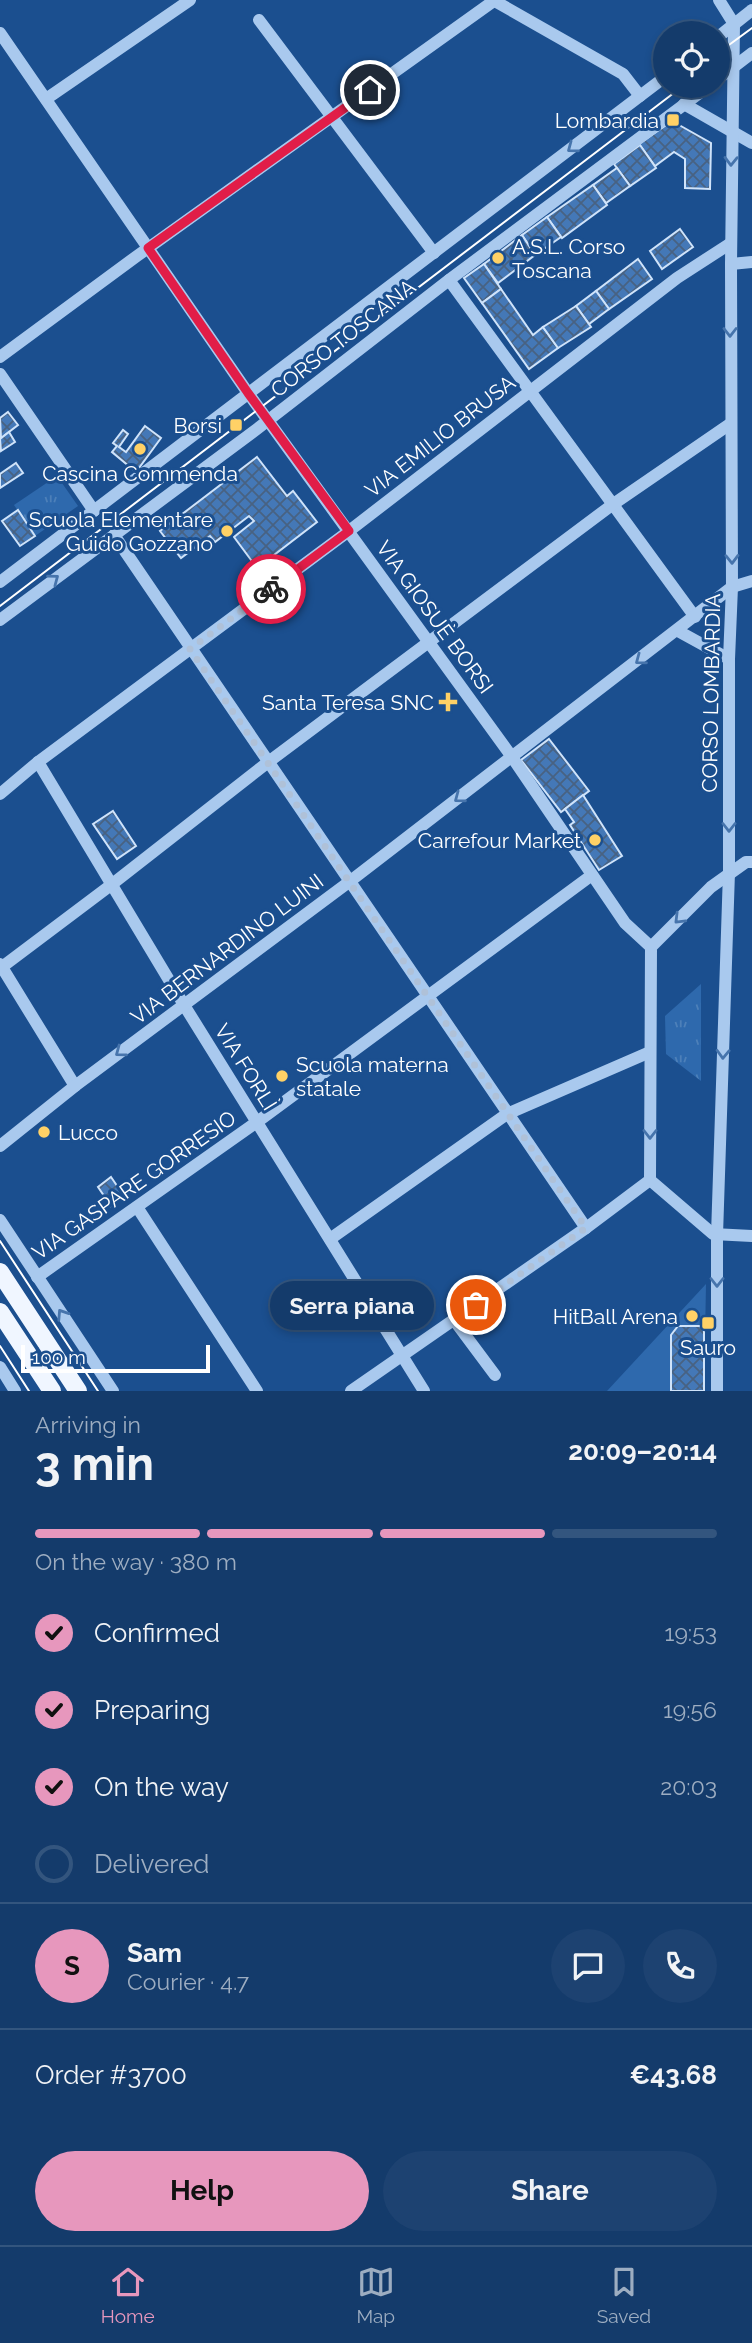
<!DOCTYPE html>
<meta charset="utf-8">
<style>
:root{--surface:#143b6b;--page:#1d4271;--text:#f1f3f6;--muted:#9dadc1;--line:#33557e;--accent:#e797bd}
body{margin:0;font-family:Raleway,sans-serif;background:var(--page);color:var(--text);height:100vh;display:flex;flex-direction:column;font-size:26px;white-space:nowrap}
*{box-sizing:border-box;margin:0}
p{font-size:23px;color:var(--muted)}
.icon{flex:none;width:38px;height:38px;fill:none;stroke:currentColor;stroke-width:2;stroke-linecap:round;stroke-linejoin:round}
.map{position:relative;height:1391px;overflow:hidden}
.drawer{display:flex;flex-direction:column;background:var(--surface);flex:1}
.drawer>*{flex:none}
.tools{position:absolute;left:653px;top:21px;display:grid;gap:14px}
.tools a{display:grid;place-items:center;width:77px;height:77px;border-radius:50%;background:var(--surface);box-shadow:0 4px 10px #0003,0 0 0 2px var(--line);font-size:35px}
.scale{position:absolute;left:21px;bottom:18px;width:189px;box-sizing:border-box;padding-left:7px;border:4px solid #fff;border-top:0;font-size:19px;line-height:24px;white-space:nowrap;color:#fff;-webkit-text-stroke:5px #1b4f8f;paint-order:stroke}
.pin{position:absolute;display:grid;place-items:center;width:60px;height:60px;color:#fff;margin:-30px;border:4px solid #fff;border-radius:50%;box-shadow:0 2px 7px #0007}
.courier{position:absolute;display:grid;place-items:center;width:70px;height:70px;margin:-35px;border:5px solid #e11d48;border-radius:50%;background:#fff;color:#222;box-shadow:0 2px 9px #0007}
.bubble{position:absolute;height:49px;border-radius:24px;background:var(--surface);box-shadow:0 4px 10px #0003,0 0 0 2px var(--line);font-size:23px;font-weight:700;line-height:49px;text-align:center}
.summary em{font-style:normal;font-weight:700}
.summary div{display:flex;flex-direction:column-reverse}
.summary{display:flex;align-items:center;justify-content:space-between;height:119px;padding:0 35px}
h1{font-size:46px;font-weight:700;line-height:52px}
.bar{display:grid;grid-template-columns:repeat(4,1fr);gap:10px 7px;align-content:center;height:84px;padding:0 35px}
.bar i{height:9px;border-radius:5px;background:var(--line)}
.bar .current{background:var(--accent)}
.bar p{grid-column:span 4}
.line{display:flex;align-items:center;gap:18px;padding:0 35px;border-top:2px solid var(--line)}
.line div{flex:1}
.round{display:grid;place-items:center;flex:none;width:74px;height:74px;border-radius:37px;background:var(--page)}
ol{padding:0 35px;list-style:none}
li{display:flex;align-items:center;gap:21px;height:77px}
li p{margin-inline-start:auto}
li .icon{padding:7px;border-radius:50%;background:var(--accent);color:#111;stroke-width:4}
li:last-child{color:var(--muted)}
li i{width:38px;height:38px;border:4px solid var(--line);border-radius:50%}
.action{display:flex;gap:14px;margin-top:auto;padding:14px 35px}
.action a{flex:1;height:80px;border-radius:42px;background:var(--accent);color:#111;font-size:28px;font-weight:700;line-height:80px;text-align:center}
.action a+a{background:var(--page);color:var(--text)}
.tabs{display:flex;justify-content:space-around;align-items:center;height:98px;border-top:2px solid var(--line);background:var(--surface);font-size:19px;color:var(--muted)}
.tabs a{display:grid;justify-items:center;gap:4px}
.tabs .current{color:var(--accent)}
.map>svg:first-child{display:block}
.park{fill:url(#park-tufts)}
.pitch{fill:#2e69ad}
.building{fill:url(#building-cross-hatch);stroke:#cfe3fa;stroke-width:2}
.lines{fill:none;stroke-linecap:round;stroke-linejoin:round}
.minor{stroke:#a9c9ee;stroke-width:12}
.major{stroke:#f0f6ff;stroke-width:18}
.tram{stroke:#fff;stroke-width:2}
.oneway{stroke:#4674ac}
.done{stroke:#afc1d8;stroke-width:7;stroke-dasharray:0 12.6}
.route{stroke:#e11d48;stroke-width:9}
.poi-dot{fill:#ffd166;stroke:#1b4f8f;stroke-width:2.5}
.labels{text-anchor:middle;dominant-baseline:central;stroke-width:6;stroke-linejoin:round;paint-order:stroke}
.poi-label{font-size:21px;fill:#fff;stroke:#1b4f8f;text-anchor:end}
.street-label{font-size:21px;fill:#fff;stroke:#1b4f8f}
</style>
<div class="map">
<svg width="752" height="1391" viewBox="0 0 752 1391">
<defs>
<pattern id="park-tufts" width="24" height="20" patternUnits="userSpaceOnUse" patternTransform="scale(1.75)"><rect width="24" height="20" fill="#2e69ad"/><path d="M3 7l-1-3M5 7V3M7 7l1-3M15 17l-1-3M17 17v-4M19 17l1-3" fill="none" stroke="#4d80b9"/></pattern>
<pattern id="building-cross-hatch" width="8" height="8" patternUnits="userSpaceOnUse" patternTransform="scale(1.75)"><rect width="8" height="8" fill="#4478b7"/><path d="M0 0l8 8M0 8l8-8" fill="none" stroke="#486282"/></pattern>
</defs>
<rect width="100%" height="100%" fill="#1b4f8f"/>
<g class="park">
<path d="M57 476 78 506 35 536 14 505Z"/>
<path d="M701 984V1081L666 1054 665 1016Z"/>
</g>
<path class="pitch" d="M706 1284 704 1391H607Z"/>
<g class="building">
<path d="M672 121 711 143 710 189 685 188V159L674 152 655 166 639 144Z"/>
<path d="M640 145 656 168 630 186 614 164Z"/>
<path d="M617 168 630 186 606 203 593 185Z"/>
<path d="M593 185 607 205 562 238 547 217Z"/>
<path d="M547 217 561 237 535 255 522 235Z"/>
<path d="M680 229 693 247 662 269 650 251Z"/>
<path d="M522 235 535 255 498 283 484 264Z"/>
<path d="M638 259 652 279 609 309 596 291Z"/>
<path d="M484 264 501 289 482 303 464 278Z"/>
<path d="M501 289 533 335 543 327 558 348 529 369 482 303Z"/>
<path d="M596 291 609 309 589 324 576 306Z"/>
<path d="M576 306 591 327 558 348 543 327Z"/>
<path d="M8 412 18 425 1 438 0 418Z"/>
<path d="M145 426 161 438 136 472 112 452 117 446 113 443 123 430 128 434 119 447 126 452Z"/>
<path d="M9 432 15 442 1 451 0 439Z"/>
<path d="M257 457 287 496 293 491 317 522 257 568 234 537 254 521 249 516 215 542 210 536 181 558 160 531Z"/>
<path d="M16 463 23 473 0 488V474Z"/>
<path d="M18 510 35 536 20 546 2 521Z"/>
<path d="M549 739 589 791 561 812 521 760Z"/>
<path d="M583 795 622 856 599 870 570 825 574 822 565 809Z"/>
<path d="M113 811 136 846 117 859 93 824Z"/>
<path d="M111 1177 124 1196 111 1206 98 1187Z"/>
<path d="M678 1326H704V1391H671V1335Z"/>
</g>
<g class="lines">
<g class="minor">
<path d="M493 0 623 74 640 96"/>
<path d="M259 20 434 253"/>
<path d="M0 33 248 393 512 757 625 923 651 947"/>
<path d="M718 37 752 10"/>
<path d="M718 79 752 53"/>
<path d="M46 99 190 0"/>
<path d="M684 104 752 143"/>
<path d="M731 264 752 262"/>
<path d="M449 280 695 617"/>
<path d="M0 357 137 256 495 0"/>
<path d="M0 374 94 511"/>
<path d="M114 535 586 1228"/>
<path d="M0 582 665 77"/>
<path d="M0 620 257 429 449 280 709 86"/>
<path d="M678 631 729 659"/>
<path d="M38 762 184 1005 424 1391"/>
<path d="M0 794 38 762 349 531 677 278 731 243"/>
<path d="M752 862H746L711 887 651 947 650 1180 713 1234 752 1236"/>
<path d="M0 964 75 1086"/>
<path d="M2 967 111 885 267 763 612 505 730 424"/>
<path d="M0 1146 75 1086 349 882 732 587 752 581"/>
<path d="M137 1207 257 1391"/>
<path d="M0 1220 113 1391"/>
<path d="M330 1239 507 1114 650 1052"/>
<path d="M37 1277 257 1122 592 875"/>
<path d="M454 1320 495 1375"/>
<path d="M0 1367 15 1391"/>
<path d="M351 1391 586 1228 650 1180"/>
<path d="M717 1391V1235L729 872V659L732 587 731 264 734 24 719 0"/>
</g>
<g class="major">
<path d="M0 1272 78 1391"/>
<path d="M0 1312 52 1391"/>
</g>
<g class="tram">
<path d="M718 53 752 28"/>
<path d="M0 606 683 86"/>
<path d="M0 1241 98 1391"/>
<path d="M0 1346 29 1391"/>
</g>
</g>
<defs><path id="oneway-chevron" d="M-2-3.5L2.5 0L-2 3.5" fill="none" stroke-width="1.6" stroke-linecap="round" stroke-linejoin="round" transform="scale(1.75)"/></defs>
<g class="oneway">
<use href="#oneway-chevron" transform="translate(572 148) rotate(143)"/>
<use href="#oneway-chevron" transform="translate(731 161) rotate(91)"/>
<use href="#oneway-chevron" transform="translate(730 332) rotate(90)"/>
<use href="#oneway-chevron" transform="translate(732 559) rotate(89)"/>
<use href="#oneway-chevron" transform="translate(54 579) rotate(-37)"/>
<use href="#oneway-chevron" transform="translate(640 660) rotate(143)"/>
<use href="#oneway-chevron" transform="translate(459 798) rotate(143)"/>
<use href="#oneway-chevron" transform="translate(729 827) rotate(90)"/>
<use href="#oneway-chevron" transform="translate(679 919) rotate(135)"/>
<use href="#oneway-chevron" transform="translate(120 1052) rotate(143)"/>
<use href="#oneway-chevron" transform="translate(723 1054) rotate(92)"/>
<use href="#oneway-chevron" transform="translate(650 1134) rotate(90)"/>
<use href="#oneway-chevron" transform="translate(717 1282) rotate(90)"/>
<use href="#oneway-chevron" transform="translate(62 1314) rotate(-123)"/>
</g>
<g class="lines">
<path class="done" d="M271 589 190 649 586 1228 476 1305"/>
<path class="route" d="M271 589 349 531 248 393 148 248 370 90"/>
</g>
<g class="poi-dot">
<rect x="666" y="113" width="14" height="14" rx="3.5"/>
<circle cx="498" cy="258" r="7"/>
<rect x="229" y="418" width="14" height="14" rx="3.5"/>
<circle cx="140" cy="449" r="7"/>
<circle cx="227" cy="531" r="7"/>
<path d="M444.5 691.5h7v7h7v7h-7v7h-7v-7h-7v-7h7z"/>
<circle cx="595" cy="840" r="7"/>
<circle cx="282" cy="1076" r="7"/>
<circle cx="44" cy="1132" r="7"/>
<circle cx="692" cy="1316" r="7"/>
<rect x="701" y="1316" width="14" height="14" rx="3.5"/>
</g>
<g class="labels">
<g class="poi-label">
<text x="659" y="120">Lombardia</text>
<text x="512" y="246" text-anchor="start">A.S.L. Corso<tspan x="512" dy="24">Toscana</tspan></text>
<text x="222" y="425">Borsi</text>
<text x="140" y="473" text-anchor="middle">Cascina Commenda</text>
<text x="213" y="519">Scuola Elementare<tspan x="213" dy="24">Guido Gozzano</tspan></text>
<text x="434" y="702">Santa Teresa SNC</text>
<text x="581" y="840">Carrefour Market</text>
<text x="296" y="1064" text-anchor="start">Scuola materna<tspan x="296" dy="24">statale</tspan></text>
<text x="58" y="1132" text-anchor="start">Lucco</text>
<text x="678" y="1316">HitBall Arena</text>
<text x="708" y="1347" text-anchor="middle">Sauro</text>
</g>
<g class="street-label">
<text transform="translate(343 338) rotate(-38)">CORSO TOSCANA</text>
<text transform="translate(440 436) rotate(-38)">VIA EMILIO BRUSA</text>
<text transform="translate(435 617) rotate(54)">VIA GIOSUÈ BORSI</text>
<text transform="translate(711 693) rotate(-89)">CORSO LOMBARDIA</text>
<text transform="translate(227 949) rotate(-37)">VIA BERNARDINO LUINI</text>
<text transform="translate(246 1067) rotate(58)">VIA FORLÌ</text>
<text transform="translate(134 1185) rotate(-35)">VIA GASPARE GORRESIO</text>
</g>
</g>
</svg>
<div class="tools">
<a><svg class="icon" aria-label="locate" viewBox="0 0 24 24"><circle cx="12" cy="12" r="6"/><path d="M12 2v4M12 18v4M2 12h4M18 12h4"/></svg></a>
</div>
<div class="scale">100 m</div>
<div class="pin" style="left:476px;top:1305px;background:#ea580c"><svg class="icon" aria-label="bag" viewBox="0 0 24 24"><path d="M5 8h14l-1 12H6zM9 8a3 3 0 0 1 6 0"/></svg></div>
<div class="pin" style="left:370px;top:90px;background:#1f2937"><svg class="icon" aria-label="home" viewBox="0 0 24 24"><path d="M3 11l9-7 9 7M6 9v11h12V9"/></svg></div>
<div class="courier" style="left:271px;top:589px"><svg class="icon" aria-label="bike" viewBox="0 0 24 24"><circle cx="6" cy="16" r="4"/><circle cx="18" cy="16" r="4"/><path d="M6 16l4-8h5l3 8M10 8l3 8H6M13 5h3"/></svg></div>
<div class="bubble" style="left:270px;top:1281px;width:164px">Serra piana</div>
</div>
<section class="drawer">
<div class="summary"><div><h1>3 min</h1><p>Arriving in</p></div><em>20:09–20:14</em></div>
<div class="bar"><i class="current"></i><i class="current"></i><i class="current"></i><i></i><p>On the way · 380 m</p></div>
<ol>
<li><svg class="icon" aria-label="check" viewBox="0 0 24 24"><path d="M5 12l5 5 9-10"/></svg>Confirmed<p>19:53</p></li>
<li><svg class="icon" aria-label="check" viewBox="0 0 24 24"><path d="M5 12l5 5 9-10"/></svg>Preparing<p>19:56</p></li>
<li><svg class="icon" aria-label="check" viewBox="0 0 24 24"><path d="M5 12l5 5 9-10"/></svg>On the way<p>20:03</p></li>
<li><i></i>Delivered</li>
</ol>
<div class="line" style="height:126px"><b class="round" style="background:var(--accent);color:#111">S</b><div><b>Sam</b><p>Courier · 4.7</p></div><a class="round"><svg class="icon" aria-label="chat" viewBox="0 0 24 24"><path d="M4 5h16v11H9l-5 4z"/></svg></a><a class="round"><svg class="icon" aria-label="phone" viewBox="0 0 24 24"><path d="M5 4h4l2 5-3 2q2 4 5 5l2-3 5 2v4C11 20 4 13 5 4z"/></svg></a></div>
<div class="line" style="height:91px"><div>Order #3700</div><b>€43.68</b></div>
<div class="action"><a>Help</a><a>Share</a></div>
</section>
<nav class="tabs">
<a class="current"><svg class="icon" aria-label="home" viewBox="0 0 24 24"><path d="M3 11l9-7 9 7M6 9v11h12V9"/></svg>Home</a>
<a><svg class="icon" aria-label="map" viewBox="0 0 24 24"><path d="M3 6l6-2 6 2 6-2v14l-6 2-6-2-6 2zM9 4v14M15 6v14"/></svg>Map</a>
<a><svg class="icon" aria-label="saved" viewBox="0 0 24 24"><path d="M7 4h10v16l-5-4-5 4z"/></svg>Saved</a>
</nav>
